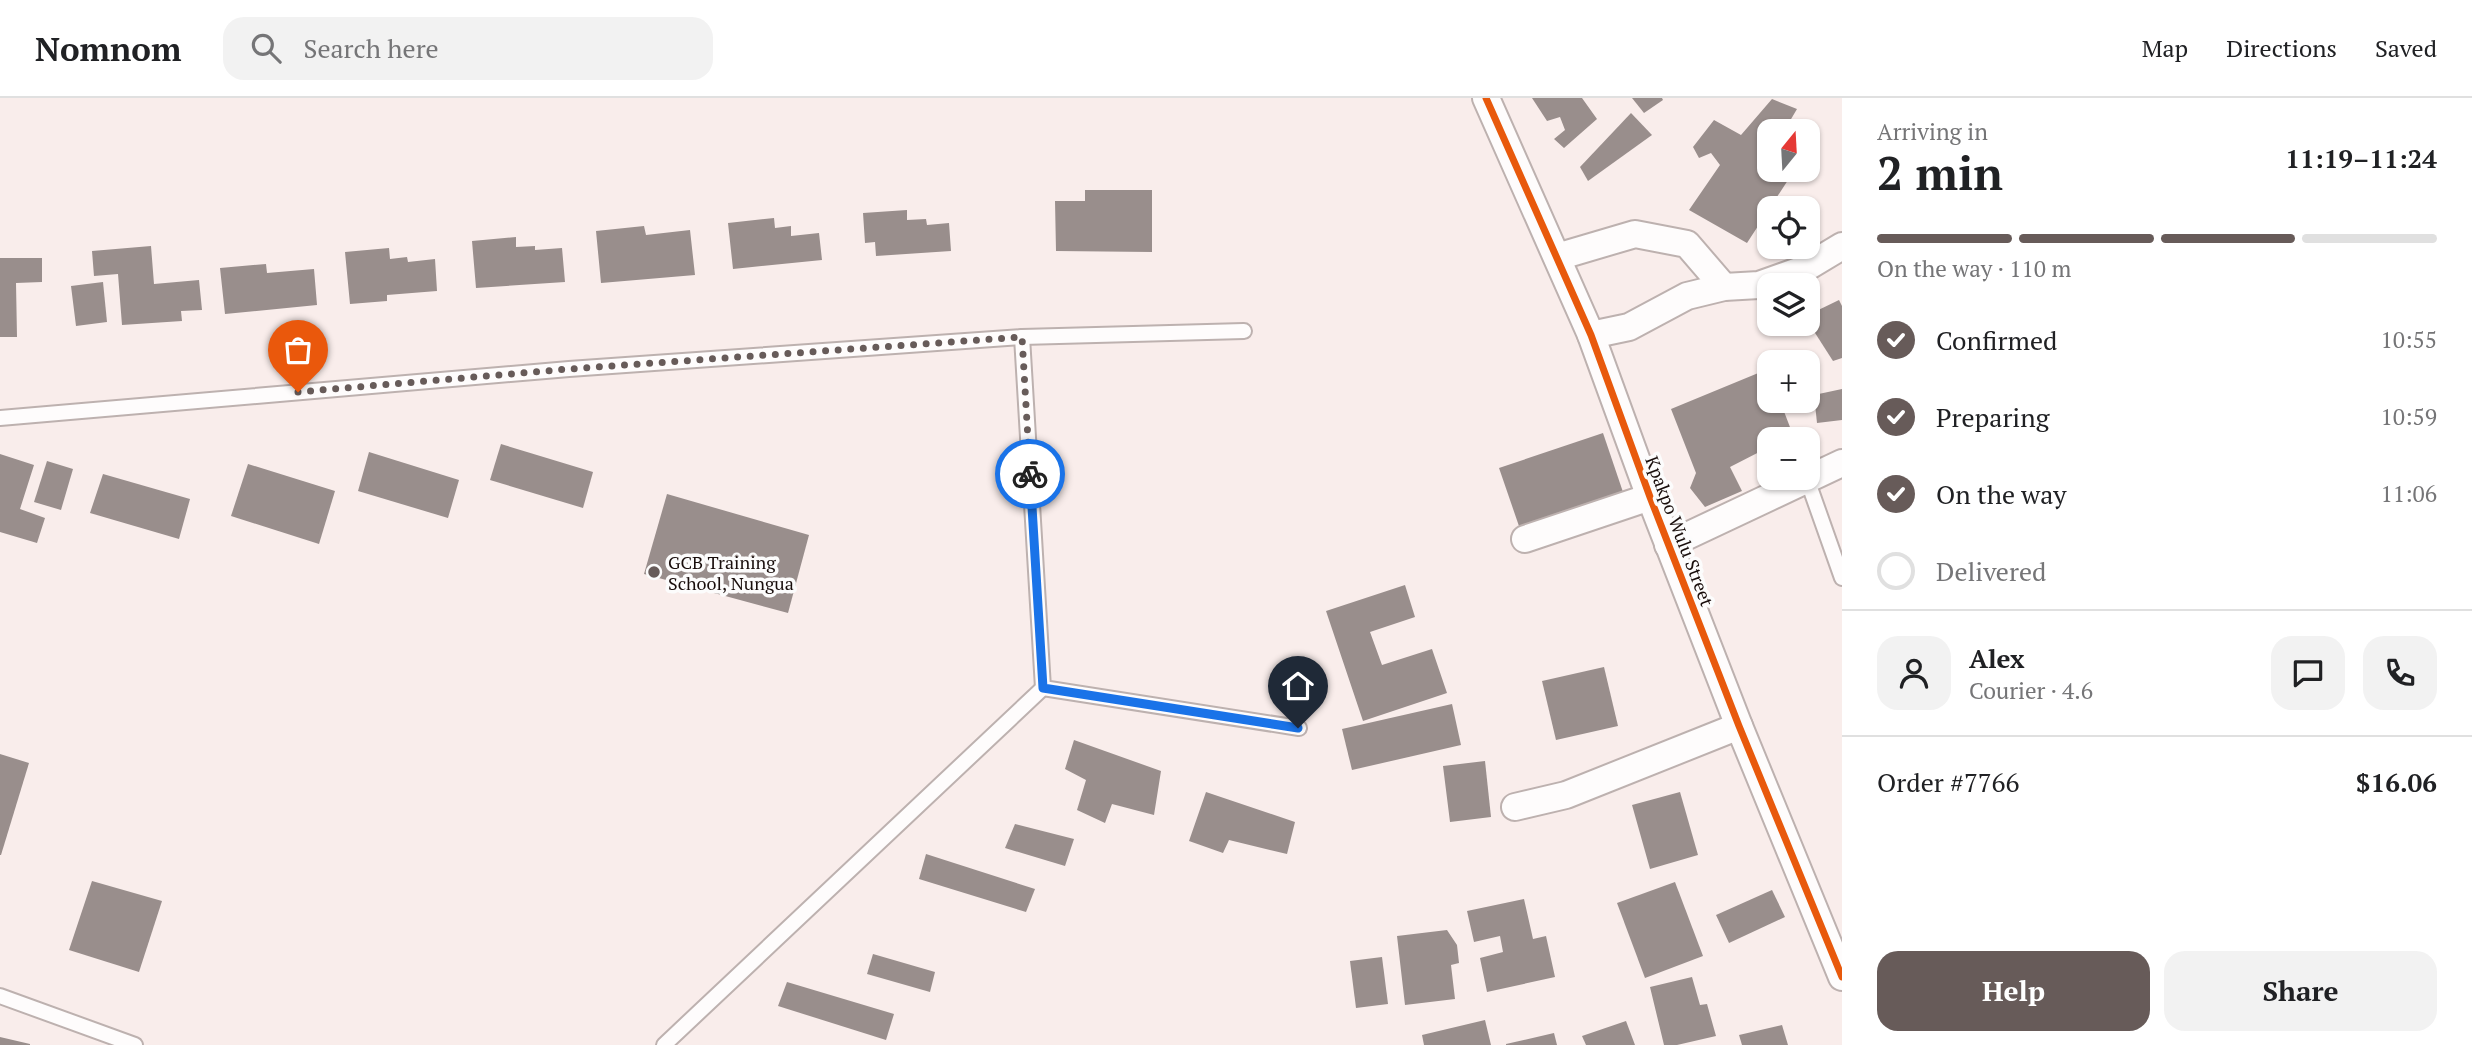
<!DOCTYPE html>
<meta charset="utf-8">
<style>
:root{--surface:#fff;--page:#f2f2f2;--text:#202124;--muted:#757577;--line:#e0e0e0;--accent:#675b59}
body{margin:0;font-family:"PT Serif",serif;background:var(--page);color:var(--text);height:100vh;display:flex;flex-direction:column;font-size:26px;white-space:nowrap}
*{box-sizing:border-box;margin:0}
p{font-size:23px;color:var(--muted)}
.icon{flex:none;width:38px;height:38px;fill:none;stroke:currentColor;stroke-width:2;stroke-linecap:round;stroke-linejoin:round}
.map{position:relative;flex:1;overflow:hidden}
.side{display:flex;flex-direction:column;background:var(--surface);width:630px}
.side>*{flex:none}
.needle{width:46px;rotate:18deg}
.buttons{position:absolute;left:1757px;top:21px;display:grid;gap:14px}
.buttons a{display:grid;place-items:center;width:63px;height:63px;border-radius:14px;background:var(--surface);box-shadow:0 2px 5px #0004;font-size:35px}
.pin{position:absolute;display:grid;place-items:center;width:60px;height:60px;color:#fff;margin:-72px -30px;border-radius:50% 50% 50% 0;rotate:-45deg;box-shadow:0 0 7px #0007}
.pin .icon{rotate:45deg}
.courier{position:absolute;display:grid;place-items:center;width:70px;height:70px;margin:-35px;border:5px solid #1a73e8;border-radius:50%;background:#fff;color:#222;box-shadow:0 2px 9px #0007}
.overview em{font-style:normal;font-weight:800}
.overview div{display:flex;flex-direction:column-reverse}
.overview{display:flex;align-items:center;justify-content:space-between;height:119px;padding:0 35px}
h1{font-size:46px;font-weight:800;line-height:52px}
.bar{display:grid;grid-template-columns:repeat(4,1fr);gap:10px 7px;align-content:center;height:84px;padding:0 35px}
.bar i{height:9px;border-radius:5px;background:var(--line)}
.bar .selected{background:var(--accent)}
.bar p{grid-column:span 4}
.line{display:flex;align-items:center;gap:18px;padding:0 35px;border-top:2px solid var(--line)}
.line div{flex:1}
.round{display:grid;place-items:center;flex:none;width:74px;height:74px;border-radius:21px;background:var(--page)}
ol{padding:0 35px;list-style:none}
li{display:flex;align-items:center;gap:21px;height:77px}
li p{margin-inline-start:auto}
li .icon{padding:7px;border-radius:50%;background:var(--accent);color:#fff;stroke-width:4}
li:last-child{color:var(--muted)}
li i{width:38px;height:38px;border:4px solid var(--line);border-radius:50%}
.cta{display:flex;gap:14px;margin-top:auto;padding:14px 35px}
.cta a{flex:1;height:80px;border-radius:21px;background:var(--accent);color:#fff;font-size:28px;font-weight:800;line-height:80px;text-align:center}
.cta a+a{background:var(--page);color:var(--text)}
header{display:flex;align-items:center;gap:42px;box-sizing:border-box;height:98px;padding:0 35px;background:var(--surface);border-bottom:2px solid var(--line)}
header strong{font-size:33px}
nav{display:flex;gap:38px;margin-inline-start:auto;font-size:24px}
.search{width:490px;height:63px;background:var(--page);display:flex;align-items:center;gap:18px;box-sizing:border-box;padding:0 24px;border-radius:21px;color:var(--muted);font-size:26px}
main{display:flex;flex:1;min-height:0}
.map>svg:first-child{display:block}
.building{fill:#998e8c}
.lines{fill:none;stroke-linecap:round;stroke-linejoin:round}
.lane-casing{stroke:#bdb1af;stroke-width:18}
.street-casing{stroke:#bdb1af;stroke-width:30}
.lane{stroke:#fefcfc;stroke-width:14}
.street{stroke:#fefcfc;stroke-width:26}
.cycleway-casing{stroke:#fcfcfc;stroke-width:11}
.cycleway{stroke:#e8590c;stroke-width:7}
.done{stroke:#675b59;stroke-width:7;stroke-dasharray:0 12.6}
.route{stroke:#1a73e8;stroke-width:9}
.poi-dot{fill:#675b59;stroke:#fcfcfc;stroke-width:2.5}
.labels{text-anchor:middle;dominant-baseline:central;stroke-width:7;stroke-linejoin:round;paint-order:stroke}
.street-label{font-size:18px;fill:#180d0b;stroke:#fcfcfc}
.poi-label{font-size:18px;fill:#180d0b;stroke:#fcfcfc;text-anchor:start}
</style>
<header>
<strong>Nomnom</strong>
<div class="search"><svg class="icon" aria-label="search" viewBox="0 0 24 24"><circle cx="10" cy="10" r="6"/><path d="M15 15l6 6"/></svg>Search here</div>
<nav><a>Map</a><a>Directions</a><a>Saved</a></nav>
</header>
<main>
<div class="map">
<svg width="1842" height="947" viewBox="0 0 1842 947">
<rect width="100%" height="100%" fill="#f9edeb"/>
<g class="building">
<path d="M1532 0H1582L1597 21 1564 50 1554 41 1565 32 1560 19 1547 23Z"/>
<path d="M1632 0H1662L1663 2 1644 15Z"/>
<path d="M1772 1 1797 11 1784 33H1769V72H1782L1790 79 1747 145 1689 112 1720 67 1711 55 1699 60 1693 49 1714 22 1741 37Z"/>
<path d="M1631 15 1652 37 1588 83 1580 69Z"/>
<path d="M1085 92H1152V154L1056 153 1055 103H1085Z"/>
<path d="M907 112V122L926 121 927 127 949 125 951 153 876 158 875 144 865 145 863 115Z"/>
<path d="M774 120 775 130 791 128V138L819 135 822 162 733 171 728 125Z"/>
<path d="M644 128 646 137 690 132 695 177 601 185 596 133Z"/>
<path d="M516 139V149L535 148V152L562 150 565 184 476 190 472 143Z"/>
<path d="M151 148 154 186 199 182 202 212 181 213 182 223 122 227 118 176 94 178 92 153Z"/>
<path d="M389 150 390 161 407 159 408 164 435 161 437 193 387 197V203L350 206 345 154Z"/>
<path d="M0 160H42V184L16 185 17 239H0Z"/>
<path d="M266 166 267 175 314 171 317 207 225 216 220 170Z"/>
<path d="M103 184 107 224 76 228 71 188Z"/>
<path d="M1839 202 1842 208V260L1833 263 1808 224V217Z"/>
<path d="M1768 271 1769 303H1780L1793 337 1785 341H1769V349L1730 369 1742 393 1705 409 1690 390 1696 375 1671 311Z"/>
<path d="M1842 291V322L1817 325 1814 297Z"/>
<path d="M1603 335 1625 400 1521 434 1499 370Z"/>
<path d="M501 346 593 374 583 410 490 382Z"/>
<path d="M369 354 459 382 448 420 358 393Z"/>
<path d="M0 356 34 367 20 411 45 420 37 445 0 434Z"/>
<path d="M47 363 73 371 61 412 34 404Z"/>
<path d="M248 366 335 393 319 446 231 418Z"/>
<path d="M103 376 190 401 179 441 90 415Z"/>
<path d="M667 396 809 437 788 515 644 476Z"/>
<path d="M1405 487 1415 519 1370 534 1382 567 1432 551 1447 595 1363 623 1326 513Z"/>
<path d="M1604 569 1618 628 1556 642 1542 583Z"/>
<path d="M1452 606 1461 647 1352 672 1342 631Z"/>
<path d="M1074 642 1161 673 1154 717 1112 706 1105 725 1077 712 1086 682 1065 671Z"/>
<path d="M0 656 29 665 1 757H0Z"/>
<path d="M1485 663 1491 719 1450 724 1443 668Z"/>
<path d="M1206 694 1295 724 1287 756 1229 742 1223 755 1189 743Z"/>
<path d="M1680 694 1698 757 1650 771 1632 707Z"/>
<path d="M1015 726 1074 741 1065 768 1005 750Z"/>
<path d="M926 756 1035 791 1026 814 919 781Z"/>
<path d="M92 783 162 803 139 874 69 852Z"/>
<path d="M1675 784 1703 858 1645 880 1617 805Z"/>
<path d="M1772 792 1785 819 1729 845 1716 817Z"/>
<path d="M1524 801 1533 841 1546 838 1555 879 1487 894 1480 860 1503 854 1500 838 1474 844 1467 813Z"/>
<path d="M1447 832 1457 847 1459 865 1451 867 1455 901 1405 907 1397 838Z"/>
<path d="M873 856 935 874 930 894 867 876Z"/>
<path d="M1382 859 1388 906 1356 910 1350 863Z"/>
<path d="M1692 879 1700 907 1707 906 1716 938 1677 947H1664L1650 889Z"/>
<path d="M787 884 894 916 886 942 778 908Z"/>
<path d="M1485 922 1491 947H1424L1422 937Z"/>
<path d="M1626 923 1635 947H1586L1582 938Z"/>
<path d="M1782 927 1788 947H1742L1739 937Z"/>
<path d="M1554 935 1557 947H1506V946Z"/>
<path d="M0 939 30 946V947H0Z"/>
</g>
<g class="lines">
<g class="lane-casing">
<g id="lane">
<path d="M1022 239 1043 590 1299 630"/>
<path d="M0 320 569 271 1022 239 1244 233"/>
<path d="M1807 381 1842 480"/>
<path d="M0 898 135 947"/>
<path d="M664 947 1043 590"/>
</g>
</g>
<g class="street-casing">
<g id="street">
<path d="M1486 0 1591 237 1650 399 1739 628 1842 879"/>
<path d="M1557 159 1635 136 1687 146 1724 189"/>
<path d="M1591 237 1629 229 1687 198 1724 189 1759 187 1804 171 1842 148"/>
<path d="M1525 441 1650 399"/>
<path d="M1668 447 1842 365"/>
<path d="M1515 709 1566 697 1739 628"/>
</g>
</g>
<use href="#lane" class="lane"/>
<use href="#street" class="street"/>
<g class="cycleway-casing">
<path id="cycleway" d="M1486 0 1591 237 1650 399 1739 628 1842 879"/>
</g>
<use href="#cycleway" class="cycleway"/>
</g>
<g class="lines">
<path class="done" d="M298 294 569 271 1022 239 1030 376"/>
<path class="route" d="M1030 376 1043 590 1298 630"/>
</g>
<circle class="poi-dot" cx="654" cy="474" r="7"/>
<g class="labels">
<g class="street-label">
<text transform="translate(1680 433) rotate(69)">Kpakpo Wulu Street</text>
</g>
<g class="poi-label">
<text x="668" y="464">GCB Training<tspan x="668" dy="21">School, Nungua</tspan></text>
</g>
</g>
</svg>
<div class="buttons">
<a><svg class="needle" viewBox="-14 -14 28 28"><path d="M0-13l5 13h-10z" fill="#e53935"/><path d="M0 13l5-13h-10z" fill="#757577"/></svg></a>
<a><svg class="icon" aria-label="locate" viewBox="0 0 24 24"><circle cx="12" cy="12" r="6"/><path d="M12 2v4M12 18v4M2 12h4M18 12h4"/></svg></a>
<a><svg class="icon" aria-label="layers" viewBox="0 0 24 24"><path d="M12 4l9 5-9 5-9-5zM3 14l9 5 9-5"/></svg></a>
<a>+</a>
<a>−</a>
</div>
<div class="pin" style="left:298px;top:294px;background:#ea580c"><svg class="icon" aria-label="bag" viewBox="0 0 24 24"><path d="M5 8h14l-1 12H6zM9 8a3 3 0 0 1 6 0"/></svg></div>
<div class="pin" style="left:1298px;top:630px;background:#1f2937"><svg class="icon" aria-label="home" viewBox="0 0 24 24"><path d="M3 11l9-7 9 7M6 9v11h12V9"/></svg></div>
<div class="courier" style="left:1030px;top:376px"><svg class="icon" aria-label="bike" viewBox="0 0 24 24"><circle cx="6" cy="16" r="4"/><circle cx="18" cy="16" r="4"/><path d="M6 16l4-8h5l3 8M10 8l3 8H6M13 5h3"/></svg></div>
</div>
<section class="side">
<div class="overview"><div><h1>2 min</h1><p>Arriving in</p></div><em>11:19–11:24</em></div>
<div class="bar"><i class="selected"></i><i class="selected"></i><i class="selected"></i><i></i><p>On the way · 110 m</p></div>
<ol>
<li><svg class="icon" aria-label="check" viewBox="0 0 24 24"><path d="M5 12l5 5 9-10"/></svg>Confirmed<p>10:55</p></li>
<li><svg class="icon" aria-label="check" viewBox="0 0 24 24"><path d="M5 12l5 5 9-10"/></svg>Preparing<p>10:59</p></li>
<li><svg class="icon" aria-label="check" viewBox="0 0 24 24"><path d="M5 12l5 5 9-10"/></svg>On the way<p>11:06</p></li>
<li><i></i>Delivered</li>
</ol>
<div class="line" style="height:126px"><a class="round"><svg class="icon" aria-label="person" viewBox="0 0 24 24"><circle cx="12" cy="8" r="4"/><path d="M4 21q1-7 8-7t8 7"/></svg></a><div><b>Alex</b><p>Courier · 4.6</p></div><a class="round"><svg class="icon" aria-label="chat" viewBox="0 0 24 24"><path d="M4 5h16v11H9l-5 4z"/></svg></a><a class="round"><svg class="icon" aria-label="phone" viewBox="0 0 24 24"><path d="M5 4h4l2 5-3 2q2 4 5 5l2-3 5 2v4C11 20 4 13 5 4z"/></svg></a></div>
<div class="line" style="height:91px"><div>Order #7766</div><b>$16.06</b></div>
<div class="cta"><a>Help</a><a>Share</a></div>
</section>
</main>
